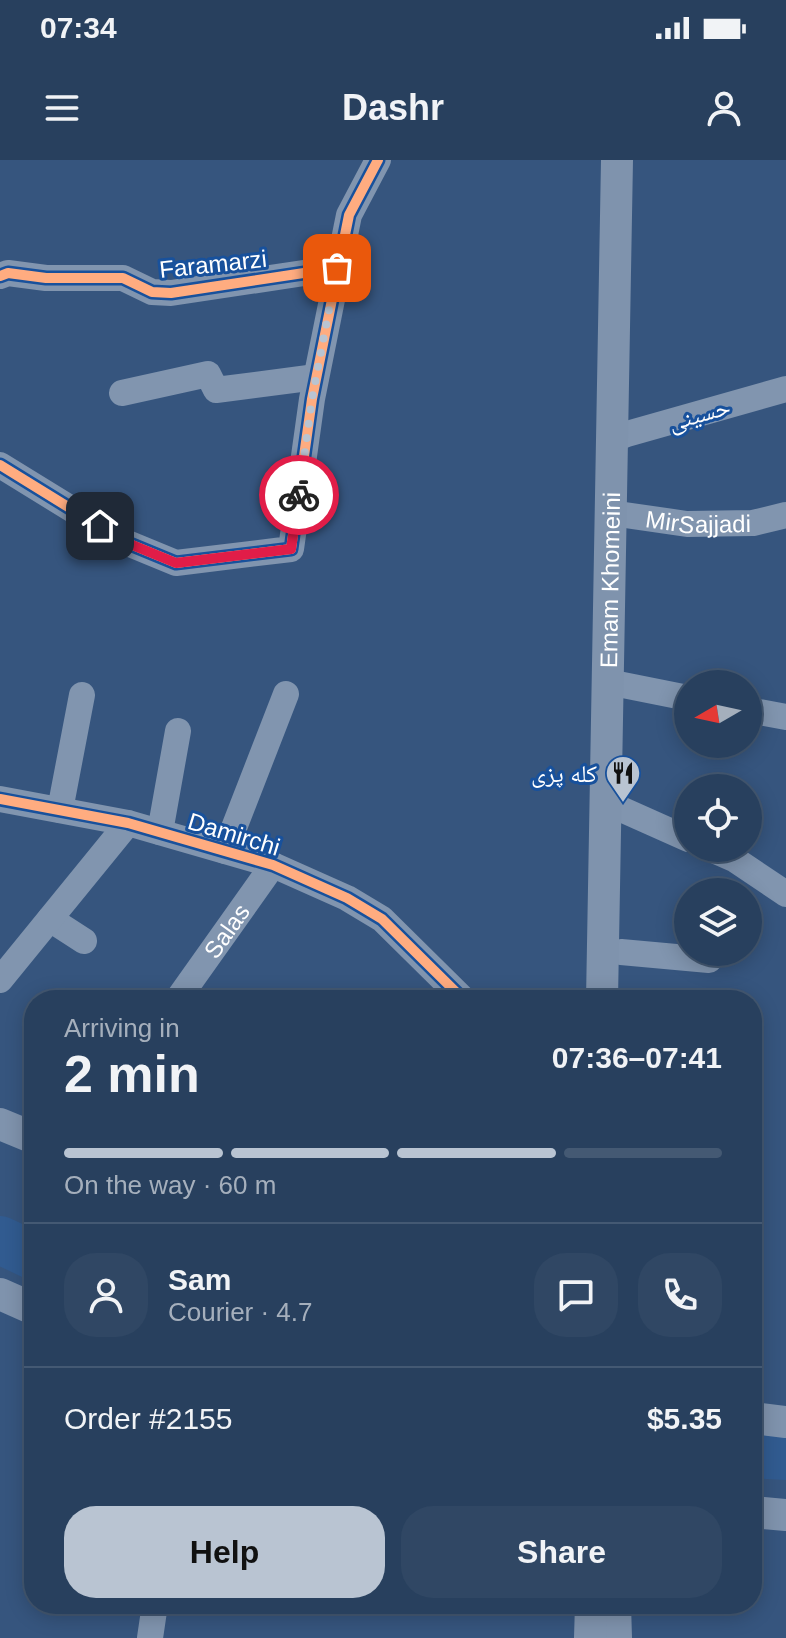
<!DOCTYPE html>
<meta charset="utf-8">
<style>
:root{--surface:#28405e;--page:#304764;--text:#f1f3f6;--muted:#a5afbc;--line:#445973;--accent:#b9c4d2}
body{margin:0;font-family:Helvetica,"Noto Naskh Arabic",sans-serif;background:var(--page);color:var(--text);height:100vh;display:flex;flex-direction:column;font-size:30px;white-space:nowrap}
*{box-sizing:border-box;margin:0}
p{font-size:26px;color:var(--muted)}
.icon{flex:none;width:44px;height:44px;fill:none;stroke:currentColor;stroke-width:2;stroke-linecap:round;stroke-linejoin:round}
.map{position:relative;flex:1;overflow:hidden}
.panel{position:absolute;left:24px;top:830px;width:738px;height:624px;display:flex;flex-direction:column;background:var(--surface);border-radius:32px;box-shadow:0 4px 20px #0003,0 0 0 2px var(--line)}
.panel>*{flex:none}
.needle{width:52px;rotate:261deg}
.buttons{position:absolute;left:674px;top:510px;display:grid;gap:16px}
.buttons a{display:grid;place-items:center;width:88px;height:88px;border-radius:50%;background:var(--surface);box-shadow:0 4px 20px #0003,0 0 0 2px var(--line);font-size:40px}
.pin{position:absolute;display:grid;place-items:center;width:68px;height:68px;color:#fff;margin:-34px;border-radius:16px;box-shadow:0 4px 12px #0006}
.courier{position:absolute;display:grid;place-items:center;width:80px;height:80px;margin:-40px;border:6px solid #e11d48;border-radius:50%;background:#fff;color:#222;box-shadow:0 2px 10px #0007}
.headline em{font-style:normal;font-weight:700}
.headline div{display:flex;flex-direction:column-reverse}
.headline{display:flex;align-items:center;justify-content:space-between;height:136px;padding:0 40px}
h1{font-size:52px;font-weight:700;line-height:60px}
.bar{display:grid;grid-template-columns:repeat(4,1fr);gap:12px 8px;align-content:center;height:96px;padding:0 40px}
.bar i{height:10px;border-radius:6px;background:var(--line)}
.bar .selected{background:var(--accent)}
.bar p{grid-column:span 4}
.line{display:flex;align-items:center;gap:20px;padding:0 40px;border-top:2px solid var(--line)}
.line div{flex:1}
.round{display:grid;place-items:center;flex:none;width:84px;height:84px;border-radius:32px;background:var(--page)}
.action{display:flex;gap:16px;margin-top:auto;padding:16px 40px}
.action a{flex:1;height:92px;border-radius:32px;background:var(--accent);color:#111;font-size:32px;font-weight:700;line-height:92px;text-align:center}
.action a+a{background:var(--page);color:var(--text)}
.status{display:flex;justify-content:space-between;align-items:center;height:56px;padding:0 40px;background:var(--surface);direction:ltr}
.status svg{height:22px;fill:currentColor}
header{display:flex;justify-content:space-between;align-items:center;height:104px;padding:0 40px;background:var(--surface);font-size:36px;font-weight:700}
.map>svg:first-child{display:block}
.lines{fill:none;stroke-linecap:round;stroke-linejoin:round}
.river{stroke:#315b90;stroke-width:48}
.minor{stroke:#8195af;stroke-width:26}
.major{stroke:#7f93ad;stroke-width:32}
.cycleway-casing{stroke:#18519c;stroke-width:15}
.cycleway{stroke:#ffac80;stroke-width:10}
.done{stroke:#b9c4d2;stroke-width:8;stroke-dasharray:0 14.4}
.route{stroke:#e11d48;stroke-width:10}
.labels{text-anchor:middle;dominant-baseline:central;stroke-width:6;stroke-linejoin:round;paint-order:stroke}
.street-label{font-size:24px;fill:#fff;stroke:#18519c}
.poi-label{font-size:24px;fill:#fff;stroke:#18519c;text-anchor:end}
</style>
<div class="status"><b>07:34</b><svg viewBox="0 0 49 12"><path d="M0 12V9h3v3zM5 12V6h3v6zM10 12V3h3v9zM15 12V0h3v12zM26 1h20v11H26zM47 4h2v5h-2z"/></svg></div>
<header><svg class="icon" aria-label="menu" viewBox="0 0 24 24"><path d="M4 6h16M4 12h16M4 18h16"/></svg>Dashr<svg class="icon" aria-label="person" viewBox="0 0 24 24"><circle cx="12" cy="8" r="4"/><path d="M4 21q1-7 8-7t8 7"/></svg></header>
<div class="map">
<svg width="786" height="1478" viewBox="0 0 786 1478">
<rect width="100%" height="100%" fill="#36557e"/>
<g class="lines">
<g class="river">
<path d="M0 1080 34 1096"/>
<path d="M752 1294 786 1296"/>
</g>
<g class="minor">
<path d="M0 116 8 113 46 118H123L152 132 171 133 337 108"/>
<path d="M122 233 208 214 216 230 316 217"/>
<path d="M612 280 627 274 786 229"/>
<path d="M0 305 125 382 176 403 291 389 312 239 349 55 378 0"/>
<path id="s1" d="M611 353 687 364 753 363 786 355"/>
<path d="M608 522 688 538"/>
<path d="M748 550 786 557"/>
<path d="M0 639 128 663 273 705 347 738 382 759 464 840"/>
<path d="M606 645 623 650 688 679"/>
<path d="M60 650 82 535"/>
<path d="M160 672 178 571"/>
<path d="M709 688 734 699 786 734"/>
<path d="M225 691 286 534"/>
<path d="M50 759 84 781"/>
<path d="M621 792 709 800"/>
<path d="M0 820 128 663"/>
<path id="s2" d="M180 836 273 705"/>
<path d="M150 1478 155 1444"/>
</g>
<g class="major">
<path id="s3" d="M602 840 617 0"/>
<path d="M0 964 34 978"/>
<path d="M0 1134 34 1149"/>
<path d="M752 1258 786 1262"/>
<path d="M752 1352 786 1355"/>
<path d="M615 1444 616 1478"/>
<path d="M590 1478 591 1444"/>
</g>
<g class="cycleway-casing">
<g id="cycleway">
<path d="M0 116 8 113 46 118H123L152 132 171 133 337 108"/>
<path d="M0 305 125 382 176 403 291 389 312 239 349 55 378 0"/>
<path d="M0 639 128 663 273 705 347 738 382 759 464 840"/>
</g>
</g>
<use href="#cycleway" class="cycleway"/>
</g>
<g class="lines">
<path class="done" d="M299 335 312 239 337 108"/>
<path class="route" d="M100 366 125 382 176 403 291 389 299 335"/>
</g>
<defs>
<g id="restaurant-pin" transform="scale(1.8)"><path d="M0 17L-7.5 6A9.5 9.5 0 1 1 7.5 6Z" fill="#b9c4d2" stroke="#18519c"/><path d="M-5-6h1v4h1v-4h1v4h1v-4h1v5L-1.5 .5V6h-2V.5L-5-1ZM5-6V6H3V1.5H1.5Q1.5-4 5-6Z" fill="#111"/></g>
</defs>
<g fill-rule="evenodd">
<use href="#restaurant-pin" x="623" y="613"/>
</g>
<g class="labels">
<g class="street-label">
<text transform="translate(213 104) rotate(-6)">Faramarzi</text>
<text transform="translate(699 254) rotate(-16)">حسینی</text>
<text stroke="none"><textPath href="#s1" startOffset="88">MirSajjadi</textPath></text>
<text stroke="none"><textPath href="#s3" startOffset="420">Emam Khomeini</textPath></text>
<text transform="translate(234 674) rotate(17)">Damirchi</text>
<text stroke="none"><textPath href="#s2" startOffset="80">Salas</textPath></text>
</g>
<g class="poi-label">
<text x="597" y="613">کله پزی</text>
</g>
</g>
</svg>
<div class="buttons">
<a><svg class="needle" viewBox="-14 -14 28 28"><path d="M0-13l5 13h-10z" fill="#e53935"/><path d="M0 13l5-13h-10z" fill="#a5afbc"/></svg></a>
<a><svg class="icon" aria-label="locate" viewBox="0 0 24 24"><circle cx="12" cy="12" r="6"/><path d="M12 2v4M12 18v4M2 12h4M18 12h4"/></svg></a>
<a><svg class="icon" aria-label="layers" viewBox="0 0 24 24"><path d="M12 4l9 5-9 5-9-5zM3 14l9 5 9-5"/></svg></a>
</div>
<div class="pin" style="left:337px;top:108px;background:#ea580c"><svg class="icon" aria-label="bag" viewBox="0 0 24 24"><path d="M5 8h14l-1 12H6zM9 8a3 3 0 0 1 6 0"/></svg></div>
<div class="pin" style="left:100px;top:366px;background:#1f2937"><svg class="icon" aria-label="home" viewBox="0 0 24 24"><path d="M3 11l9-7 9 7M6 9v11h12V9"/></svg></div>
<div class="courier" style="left:299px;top:335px"><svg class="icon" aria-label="bike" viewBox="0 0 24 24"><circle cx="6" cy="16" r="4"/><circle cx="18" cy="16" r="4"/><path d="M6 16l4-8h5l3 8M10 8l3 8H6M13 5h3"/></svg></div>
<section class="panel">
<div class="headline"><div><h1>2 min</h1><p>Arriving in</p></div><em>07:36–07:41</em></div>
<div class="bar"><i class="selected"></i><i class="selected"></i><i class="selected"></i><i></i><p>On the way · 60 m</p></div>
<div class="line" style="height:144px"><a class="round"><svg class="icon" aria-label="person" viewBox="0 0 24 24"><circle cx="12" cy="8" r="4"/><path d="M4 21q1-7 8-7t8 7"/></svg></a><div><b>Sam</b><p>Courier · 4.7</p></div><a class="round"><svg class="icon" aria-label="chat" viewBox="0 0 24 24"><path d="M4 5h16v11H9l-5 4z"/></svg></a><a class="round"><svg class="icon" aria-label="phone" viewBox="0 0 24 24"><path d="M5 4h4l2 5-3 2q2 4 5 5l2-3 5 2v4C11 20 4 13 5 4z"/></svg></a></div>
<div class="line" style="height:104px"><div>Order #2155</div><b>$5.35</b></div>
<div class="action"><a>Help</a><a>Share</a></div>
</section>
</div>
